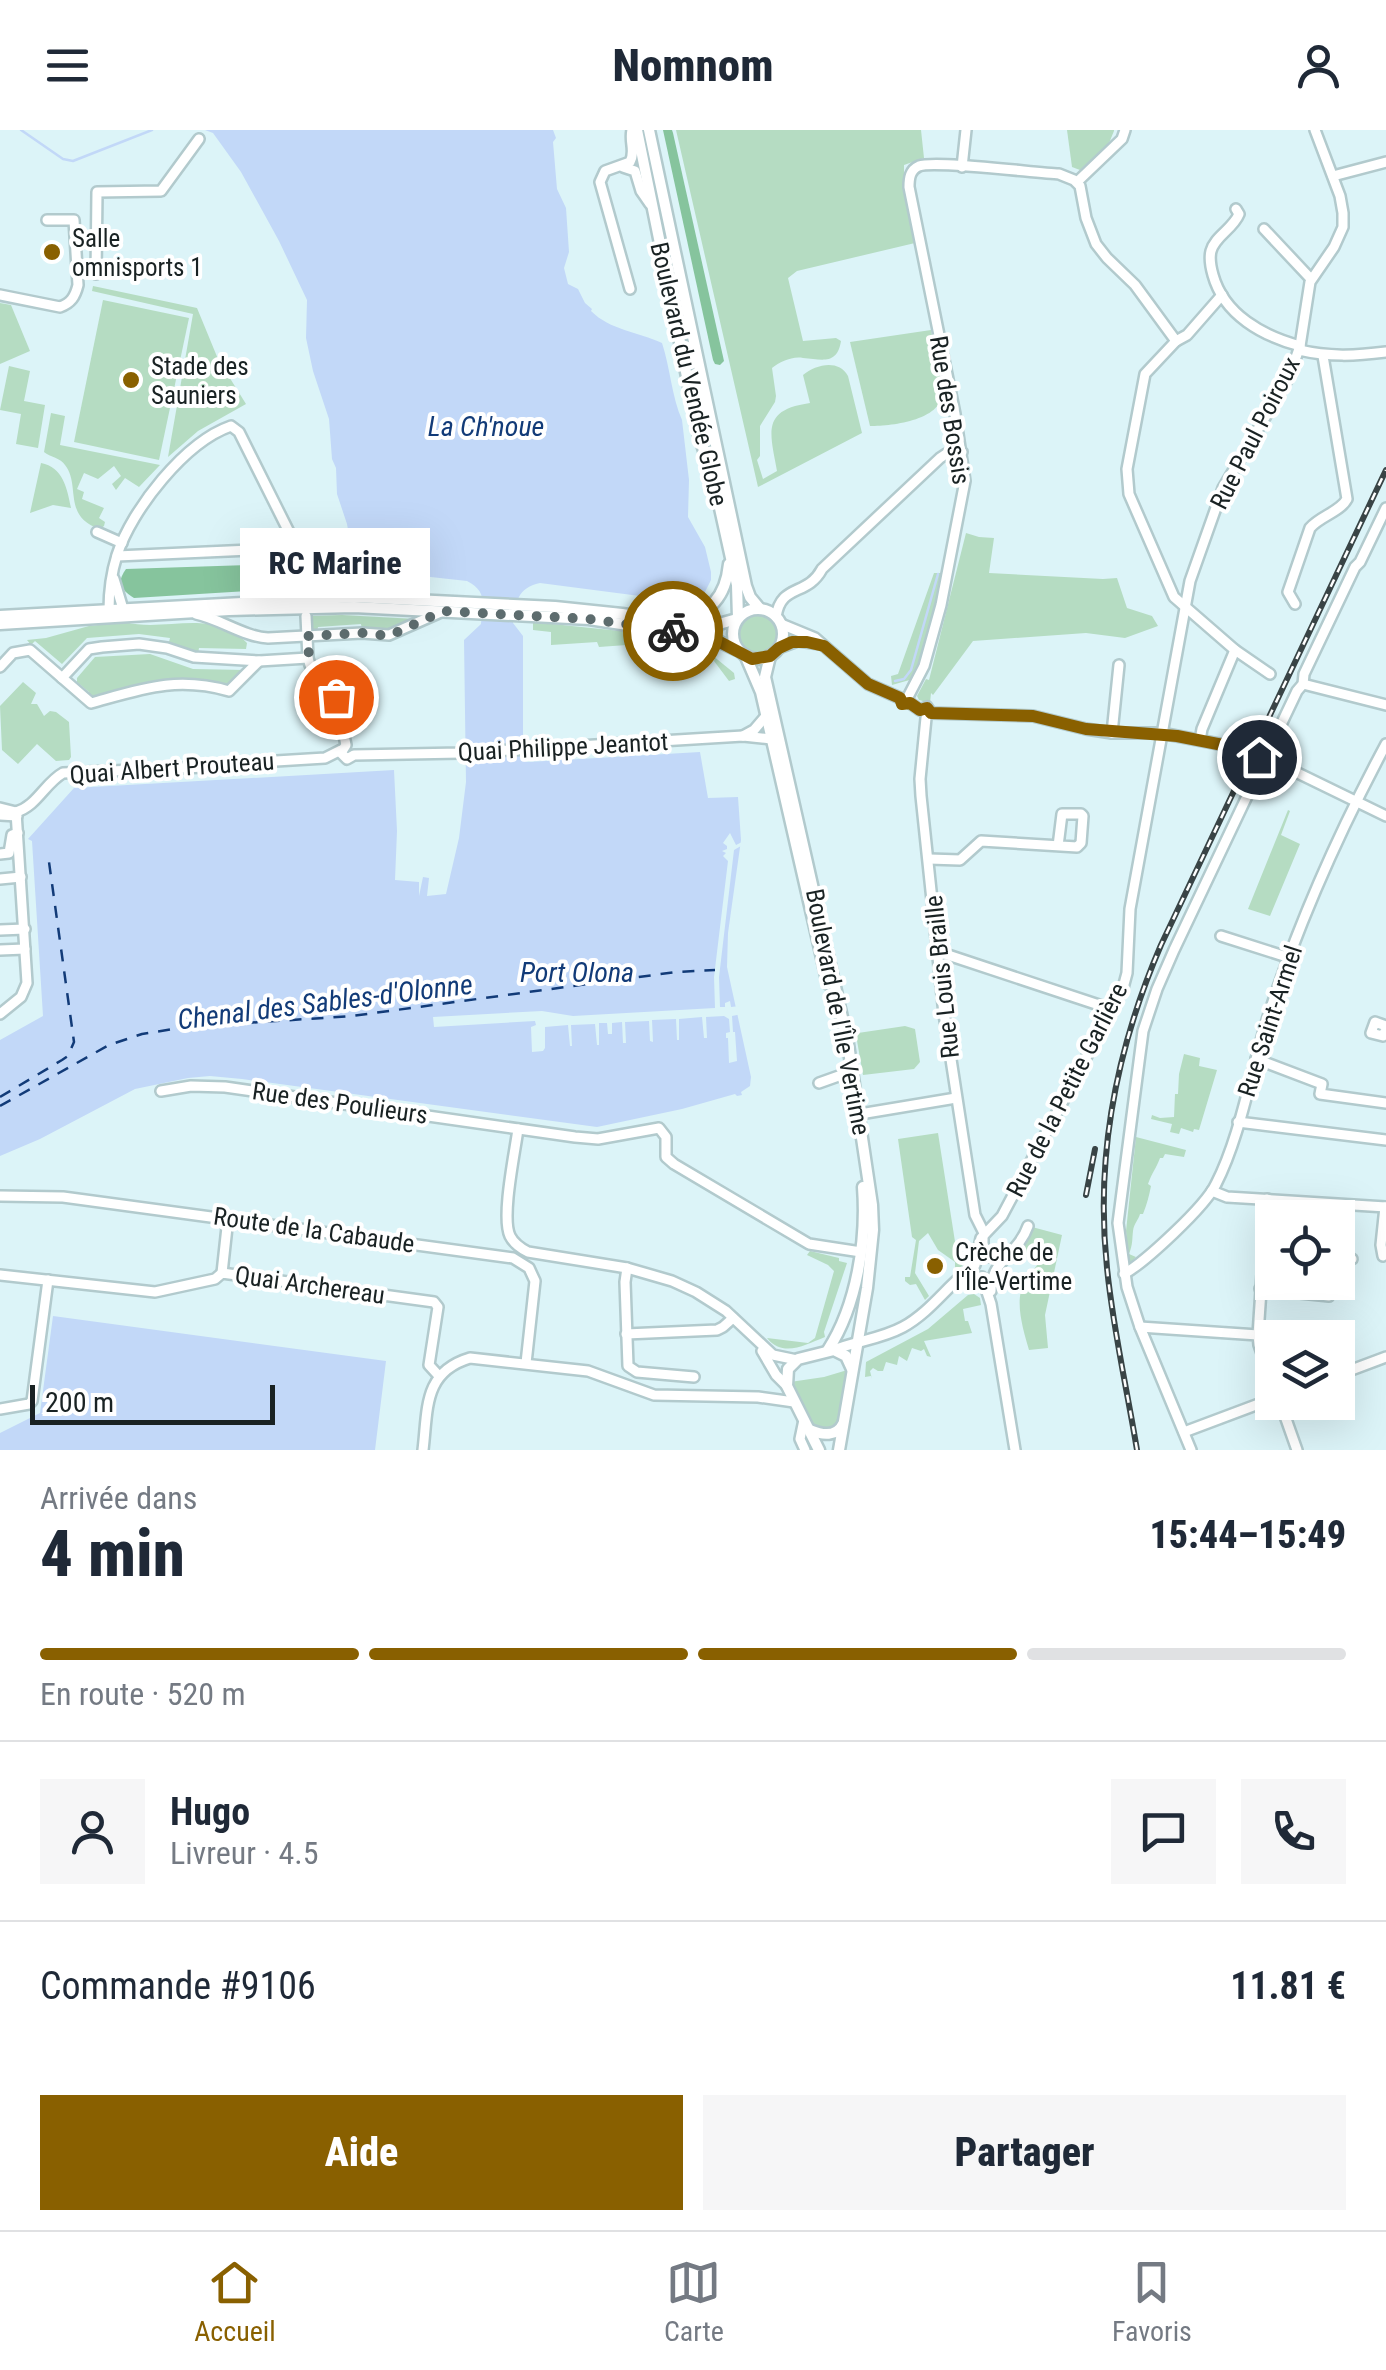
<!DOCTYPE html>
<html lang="fr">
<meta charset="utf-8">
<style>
:root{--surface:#fff;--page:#f6f6f7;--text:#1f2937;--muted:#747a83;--line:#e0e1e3;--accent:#896000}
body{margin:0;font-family:"Roboto Condensed",sans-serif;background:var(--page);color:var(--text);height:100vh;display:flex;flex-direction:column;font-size:38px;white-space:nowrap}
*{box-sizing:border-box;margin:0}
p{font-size:32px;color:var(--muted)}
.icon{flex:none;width:55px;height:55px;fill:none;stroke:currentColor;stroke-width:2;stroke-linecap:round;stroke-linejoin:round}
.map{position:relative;height:1320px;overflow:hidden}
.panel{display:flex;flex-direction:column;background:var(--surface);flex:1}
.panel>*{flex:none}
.tools{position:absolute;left:1255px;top:1070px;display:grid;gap:20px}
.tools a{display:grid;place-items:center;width:100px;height:100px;border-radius:0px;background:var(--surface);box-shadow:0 10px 40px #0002;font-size:50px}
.scale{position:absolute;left:30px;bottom:25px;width:245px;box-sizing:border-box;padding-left:10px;border:5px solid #192223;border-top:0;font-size:28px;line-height:35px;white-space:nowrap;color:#192223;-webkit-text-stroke:8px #fff;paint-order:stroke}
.pin{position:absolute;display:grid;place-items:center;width:85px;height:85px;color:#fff;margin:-42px;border:5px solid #fff;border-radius:50%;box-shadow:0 2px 10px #0007}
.courier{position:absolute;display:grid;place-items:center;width:100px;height:100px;margin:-50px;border:8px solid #896000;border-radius:50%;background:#fff;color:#222;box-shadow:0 2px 12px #0007}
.bubble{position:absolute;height:70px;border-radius:0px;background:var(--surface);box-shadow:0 10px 40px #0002;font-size:32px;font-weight:800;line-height:70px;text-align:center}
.headline em{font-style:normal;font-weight:800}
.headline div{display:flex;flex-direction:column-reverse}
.headline{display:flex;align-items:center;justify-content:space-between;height:170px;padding:0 40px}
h1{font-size:65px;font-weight:800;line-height:75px}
.bar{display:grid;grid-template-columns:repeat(4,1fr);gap:15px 10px;align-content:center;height:120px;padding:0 40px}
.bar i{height:12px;border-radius:8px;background:var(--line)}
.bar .current{background:var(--accent)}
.bar p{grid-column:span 4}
.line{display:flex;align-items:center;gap:25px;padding:0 40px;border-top:2px solid var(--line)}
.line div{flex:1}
.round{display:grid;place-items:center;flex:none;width:105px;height:105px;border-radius:0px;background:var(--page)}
.action{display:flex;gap:20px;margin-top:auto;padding:20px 40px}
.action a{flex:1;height:115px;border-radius:0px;background:var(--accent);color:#fff;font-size:40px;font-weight:800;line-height:115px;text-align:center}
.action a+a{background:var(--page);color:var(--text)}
header{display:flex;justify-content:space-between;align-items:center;height:130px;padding:0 40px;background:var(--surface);font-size:45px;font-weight:800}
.menu{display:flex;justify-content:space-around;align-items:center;height:140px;border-top:2px solid var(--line);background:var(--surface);font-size:28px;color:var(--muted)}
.menu a{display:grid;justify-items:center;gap:5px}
.menu .current{color:var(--accent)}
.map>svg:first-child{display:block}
.green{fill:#b5dcc2}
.forest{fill:#86c49d}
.water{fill:#c2d8f8}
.pier{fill:#dcf4f8}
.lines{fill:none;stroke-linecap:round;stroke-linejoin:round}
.stream{stroke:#c2d8f8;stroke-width:2.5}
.ferry{stroke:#123b78;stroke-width:2.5;stroke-dasharray:12 10;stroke-linecap:butt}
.minor-casing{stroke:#b2cacd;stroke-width:14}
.major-casing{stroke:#b2cacd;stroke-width:15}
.minor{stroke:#fff;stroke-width:9}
.major{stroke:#fff;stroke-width:10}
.rail-casing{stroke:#394446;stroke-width:6}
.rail{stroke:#fff;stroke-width:2.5;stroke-dasharray:8;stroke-linecap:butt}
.done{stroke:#5d6c6e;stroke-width:10;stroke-dasharray:0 18}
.route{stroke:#896000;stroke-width:12}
.poi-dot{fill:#896000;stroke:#fff;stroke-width:4}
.labels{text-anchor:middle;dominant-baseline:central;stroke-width:8;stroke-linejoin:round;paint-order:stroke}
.poi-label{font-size:25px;fill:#192223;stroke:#fff;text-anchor:start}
.street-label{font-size:25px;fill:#192223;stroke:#fff}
.water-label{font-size:28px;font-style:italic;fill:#123b78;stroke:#fff}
</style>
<header><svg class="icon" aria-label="menu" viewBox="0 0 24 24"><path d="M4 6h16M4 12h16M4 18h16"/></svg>Nomnom<svg class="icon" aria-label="person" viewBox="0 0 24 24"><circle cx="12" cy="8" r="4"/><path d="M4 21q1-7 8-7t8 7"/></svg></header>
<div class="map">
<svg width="1386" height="1320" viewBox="0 0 1386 1320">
<rect width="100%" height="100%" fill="#dcf4f8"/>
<g class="green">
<path d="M676 0H921L924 28 904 35V55L915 113 797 141 788 148 803 211 836 208 841 211C837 236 821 229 803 228 792 226 780 232 772 238L776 266 775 272 760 296V326L757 330 763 349 777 341C770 302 761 280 810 273L803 245C816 234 839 229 848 246L862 303 758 357Z"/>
<path d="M1067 0H1114V1L1109 13 1080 40 1072 37Z"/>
<path d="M93 156 197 178 218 229 246 274 198 301 168 327 193 184 92 161Z"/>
<path d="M103 170 189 188 159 330 74 312Z"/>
<path d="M0 173 11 175 30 221 0 234Z"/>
<path d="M931 200 943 259C945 290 893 296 870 296L850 212Z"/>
<path d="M9 236 30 241 24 271 45 275 38 318 16 314 21 284 0 280Z"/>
<path d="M51 283 65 286 60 315 160 335 139 357 125 348 116 360 112 354 121 346 114 336 98 349 84 343 77 359 84 362 82 369 104 378 99 388 105 392 104 396 100 399C62 387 81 355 65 335 61 328 50 327 44 322Z"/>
<path d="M41 333C63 337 67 358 71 378L53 375 30 383Z"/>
<path d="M966 403 979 407 994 408 989 443 1103 449 1117 448 1127 478 1152 486 1158 496 1125 508 1086 503 973 511 933 565 931 563 930 573 919 570 917 566 926 549 929 550Z"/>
<path d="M934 443H941L942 446 934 483 917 541 913 549 892 555 891 546 898 544Z"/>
<circle cx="757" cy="504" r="20"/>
<path d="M342 485 416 489 389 502 362 500 361 494 318 497 317 502 311 499 310 486Z"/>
<path d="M125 492C165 503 212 477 247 513L246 519 199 518 198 524 168 516 170 508 139 504 87 508 62 534 35 511 31 515 27 510 46 508 89 496Z"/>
<path d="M533 492 640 503 708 515 707 521 734 543 735 549 729 551 714 531 715 528C683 506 636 515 599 517L597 512 551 515V502L533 500Z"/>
<path d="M150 524 193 539 245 540 228 557C189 547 154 551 115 561 107 564 100 568 92 570L87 566 89 562 77 552V548L95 527Z"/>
<path d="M23 552 36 563 31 574H37L44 586 50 581 56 582 69 592 71 627 69 630 56 631 37 614 18 634 2 620 0 576Z"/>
<path d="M1288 680 1290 681 1281 705 1300 714 1270 786 1248 779Z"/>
<path d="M905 896 915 899 920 932 914 939 863 945 856 905 858 903Z"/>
<path d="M1184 924 1200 928 1199 936 1217 940 1199 1000 1194 999 1193 1002 1181 998 1179 1004 1170 1002 1172 994 1151 989 1152 985 1160 988 1174 987 1175 964H1178L1179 944Z"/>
<path d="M938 1003 956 1118 971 1126 955 1143V1132L938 1120 928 1103 919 1111 915 1143 929 1166 925 1170 916 1154 910 1155 905 1151V1147H910L916 1110 912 1107 898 1009Z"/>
<path d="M1136 1007 1186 1020 1184 1027 1165 1024 1163 1028H1160C1156 1039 1152 1042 1148 1054L1151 1056C1149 1066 1147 1074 1143 1084H1140C1138 1091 1134 1093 1133 1101 1132 1109 1133 1114 1129 1124L1136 1127 1129 1134 1126 1101Z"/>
<path d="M1032 1097 1062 1105 1045 1185 1048 1218 1029 1220C1023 1199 1013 1168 1026 1150L1029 1151 1033 1146 1032 1142 1043 1127 1020 1121Z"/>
<path d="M810 1121 839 1128V1131L847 1133 824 1202 825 1207C805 1215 783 1228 767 1208L808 1213 815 1208 834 1141 828 1135 807 1125Z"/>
<path d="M974 1164 980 1168 981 1175 963 1179 965 1191H968L972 1203 924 1211 931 1227 927 1226 924 1219 921 1221 912 1218 907 1231 899 1226 897 1235 886 1232 883 1241H878L873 1238 870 1241 872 1249 871 1246 865 1247 866 1232 928 1199 968 1165Z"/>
<path d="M844 1241H848V1244L838 1293 830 1300 823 1301 808 1291 790 1252 824 1247Z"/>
</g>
<g class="forest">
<path d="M663 0H672L673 3 724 231 720 235 715 234 713 230Z"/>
<path d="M275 434 286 435 294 442 296 458 134 468C120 459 116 453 126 439Z"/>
</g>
<g class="water">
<path d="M205 0H553L556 8 553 12 557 59 566 78 569 122 564 138 568 154 578 159 585 173 592 179 591 181C610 200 638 202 662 213 670 237 672 268 682 290L689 350 688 387 705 417 711 442V450L704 464 686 472 540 453C517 458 516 472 513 493L523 506V626L520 627 523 631 528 632 700 622 708 668 738 667 741 710 728 803 727 837 751 947 750 956 741 962 742 965 737 966 735 964 682 979 597 997 242 949 210 946 188 948 135 959 40 1009 0 1026V910L43 886 32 711 28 709 74 658 394 640 397 701 395 750 419 752V766L423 747 429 748 427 766 446 764 459 708 466 652 464 510 481 494C482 473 488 462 467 451L376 441 361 438 354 432 347 394 337 364 336 338 332 329 329 289 313 241 306 208 307 170 279 111 241 42 213 3Z"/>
<path d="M53 1186 386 1231 375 1320H0V1303L40 1283Z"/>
</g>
<path class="pier" d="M730 703 736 715 746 710V713L734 720 719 847 720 877H725V873L730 871 731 877 740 876 742 884 732 886 733 902H735L737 931 729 933 728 908H726V903L730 902 729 889 724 886 706 887 707 908H704L702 887 679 889V910H677L676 889 652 890 653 912 650 911 649 891 625 892 626 913H623L622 892 612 893V904H608L607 893H599V915H597L595 894 571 895 572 916H570L568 895 545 897V918L543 921 532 922 531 897 536 895 535 891 434 897 433 887 542 881 573 886 715 878 714 847 728 731 723 726 726 723 722 721 727 719V716L723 713Z"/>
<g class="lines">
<g class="stream">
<path d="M21 0 63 29 73 31 152 0"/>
<path d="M895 551 904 549 911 540 938 444"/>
</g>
<g class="ferry">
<path d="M0 967 62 930 68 926 74 912 49 732 51 729"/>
<path d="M0 976 109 915 142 904 186 897 352 886 676 842 715 840"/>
</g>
<g class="minor-casing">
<g id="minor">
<path d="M623 37 635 41 641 61 650 74"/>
<path d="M962 37 966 0"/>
<path d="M1333 46 1386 32"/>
<path d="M1077 52 1122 9 1125 0"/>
<path d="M1236 79 1239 84C1233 99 1215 106 1211 121 1209 129 1211 138 1213 145 1224 185 1263 206 1300 216"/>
<path d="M1264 99 1311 149"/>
<path d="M96 144 97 62 161 61 199 9"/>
<path d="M630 159 600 52 605 41 630 32C636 21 629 12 632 0"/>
<path d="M0 165 60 177C71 173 75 167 78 155L74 90H47"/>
<path d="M1222 165 1187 205 1176 211 1145 244 1127 339 1129 364 1174 467 1235 520 1270 544"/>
<path d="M1299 220C1329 227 1355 226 1386 222"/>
<path d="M97 402 122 413"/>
<path d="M117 426 297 418"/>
<path d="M114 449 123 479"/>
<path d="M1295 474 1288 462 1310 398C1320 386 1340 382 1347 369L1323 226"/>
<path d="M109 480C109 462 112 441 117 425 132 379 185 312 231 296L239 302 302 428 304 460"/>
<path d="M196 484C220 489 245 507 268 508L362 503 389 505 441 482"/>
<path d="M306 486 308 528 310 535 336 567 346 615 341 623 347 629 354 625 461 623 743 606 772 609"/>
<path d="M776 487C781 453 807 467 822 439L940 328 946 324 962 322"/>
<path d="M781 494 815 508 868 554 900 568"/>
<path d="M779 518 798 511 820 514"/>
<path d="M0 537 13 523 30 520 91 573C142 559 176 546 229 561L259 531"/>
<path d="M62 548 89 519 102 517 139 514 167 518 194 527 259 531 308 528"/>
<path d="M1303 554 1386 575"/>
<path d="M909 565 924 536 941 475 965 351 955 284 909 57C909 48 910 40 919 36 935 30 1036 43 1059 44L1074 50 1080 56 1086 88 1096 114 1107 128 1135 155 1176 211"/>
<path d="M910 573 920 580 927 577 931 583 1033 586 1086 599 1112 603H1161L1219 614 1273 631 1386 686"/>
<path d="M926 588 920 649 921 666 944 884 975 1085 984 1103"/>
<path d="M1112 603 1119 535"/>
<path d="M743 606 754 600 766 586"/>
<path d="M1200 610 1202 599 1235 520"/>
<path d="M0 678 16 682"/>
<path d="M16 682C37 676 45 653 63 643L252 635 276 631 325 628 341 620"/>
<path d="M0 685 17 686"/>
<path d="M0 724 9 723 12 705 18 703"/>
<path d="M929 729 960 730 981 711 1077 717 1081 713 1083 686 1081 684H1062L1058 716"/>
<path d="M0 749 21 747"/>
<path d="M0 800 25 799"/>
<path d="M1221 806 1290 828"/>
<path d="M0 820 25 819"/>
<path d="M939 822 1111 879"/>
<path d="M0 884 21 867 27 853 16 682"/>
<path d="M1386 896 1375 892 1371 903 1383 906 1386 899"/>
<path d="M1256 929 1322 954 1320 964 1386 973"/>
<path d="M819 953 847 943"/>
<path d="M161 961 191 956 225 957 575 1007 598 1009 659 998 666 1007V1027L674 1034 809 1114 861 1122"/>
<path d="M860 984 956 968"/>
<path d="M1238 992 1386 1010"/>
<path d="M518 999C515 1022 501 1087 510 1106 514 1114 520 1118 528 1122L627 1138 672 1151 696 1162 726 1181 773 1225 797 1230"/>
<path d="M1212 1061 1227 1067 1386 1077"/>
<path d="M0 1066 63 1067 513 1128 529 1138 535 1151 526 1233"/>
<path d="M983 1108V1117L989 1127"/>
<path d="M1383 1126 1381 1115 1385 1077"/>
<path d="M1338 1127 1352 1129"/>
<path d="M627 1138 625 1152 628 1236 637 1242 694 1247"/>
<path d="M222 1143 228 1088"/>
<path d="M1124 1144C1145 1132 1205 1077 1216 1054 1241 1005 1251 940 1268 887 1299 791 1339 702 1386 614"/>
<path d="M0 1145 155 1162 215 1149 222 1143 434 1172 438 1177 429 1235 439 1246"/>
<path d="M982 1147 991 1174 1015 1320"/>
<path d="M1260 1159 1329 1166"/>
<path d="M991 1161C991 1129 1018 1125 1028 1096"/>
<path d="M1140 1197 1258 1205 1259 1215 1272 1252"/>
<path d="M626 1204 717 1200 723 1197 733 1188"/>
<path d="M1258 1205 1267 1069"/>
<path d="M834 1220C856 1211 881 1209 903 1197 932 1181 949 1153 975 1135L981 1108 1002 1086 1123 858 1127 843 1130 779 1190 451 1223 358 1289 247 1300 216 1310 152 1334 117 1343 97V83L1340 66 1315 0"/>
<path d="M762 1221 776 1245 787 1256"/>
<path d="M1338 1245 1386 1227"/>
<path d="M1280 1272 1297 1320"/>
<path d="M0 1279 29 1274 32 1271 48 1150"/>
<path d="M804 1290 800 1309 805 1320"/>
<path d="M1184 1302 1272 1269"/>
<path d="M423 1320C428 1279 423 1242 470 1228L588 1241 654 1265 758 1267 794 1272"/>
<path d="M1191 1320 1140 1197 1127 1157 1118 1093 1143 901 1157 859 1174 820 1297 561 1303 554 1304 544 1355 437 1360 432 1386 378"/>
</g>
</g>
<g class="major-casing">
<g id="major">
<path d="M637 0 698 301 716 360 737 455 738 488"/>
<path d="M649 0 746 456 750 467 760 479"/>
<circle cx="758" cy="504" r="25"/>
<path d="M0 486 355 467 555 477 622 484 708 497 737 489"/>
<path d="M678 488C711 486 726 465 729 434"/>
<path d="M0 494 229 480 354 477 589 489 692 505 716 510 737 520"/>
<path d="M770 526 765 547 848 914 872 1075 873 1100 867 1158 839 1320"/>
<path d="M746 527 761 562 828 854"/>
<path d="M828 1220C857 1175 867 1110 863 1057"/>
<path d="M810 1300C822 1305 837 1307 843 1294"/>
<path d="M819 1320 787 1256 788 1239 798 1229 834 1220 846 1226 852 1239"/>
</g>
</g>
<use href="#minor" class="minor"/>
<use href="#major" class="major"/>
<g class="rail-casing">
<g id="rail">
<path d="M1086 1065 1095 1019"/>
<path d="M1137 1320C1127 1259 1113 1199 1107 1138 1095 1026 1117 917 1161 815L1386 340"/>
</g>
</g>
<use href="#rail" class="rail"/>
</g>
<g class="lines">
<path class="done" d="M336 567 310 535 307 506 362 503 389 506 443 481 589 489 673 501"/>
<path class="route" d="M673 501 716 510 752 529 770 526 779 518 792 512H807L824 516 868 554 900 568 902 574 910 573 920 580 927 578 931 583 1033 586 1086 599 1177 606 1228 616 1259 627"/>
</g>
<g class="poi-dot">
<circle cx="52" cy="122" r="10"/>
<circle cx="131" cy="250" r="10"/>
<circle cx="935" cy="1136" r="10"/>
</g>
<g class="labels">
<g class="poi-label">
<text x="72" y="108">Salle<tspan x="72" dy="29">omnisports 1</tspan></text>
<text x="151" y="236">Stade des<tspan x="151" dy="29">Sauniers</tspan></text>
<text x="955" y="1122">Crèche de<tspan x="955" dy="29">l'Île-Vertime</tspan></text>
</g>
<g class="street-label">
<text transform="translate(689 244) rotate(77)">Boulevard du Vendée Globe</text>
<text transform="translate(950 280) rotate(81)">Rue des Bossis</text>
<text transform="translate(1255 303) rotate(-63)">Rue Paul Poiroux</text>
<text transform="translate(563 617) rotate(-3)">Quai Philippe Jeantot</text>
<text transform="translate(172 638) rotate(-4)">Quai Albert Prouteau</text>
<text transform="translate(942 847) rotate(-96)">Rue Louis Braille</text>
<text transform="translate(838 882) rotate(79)">Boulevard de l'Île Vertime</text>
<text transform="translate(1270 891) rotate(-72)">Rue Saint-Armel</text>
<text transform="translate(1067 960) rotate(-63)">Rue de la Petite Garlière</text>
<text transform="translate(340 973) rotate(8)">Rue des Poulieurs</text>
<text transform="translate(314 1100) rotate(8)">Route de la Cabaude</text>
<text transform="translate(310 1155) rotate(8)">Quai Archereau</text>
</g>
<g class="water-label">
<text x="486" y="296">La Ch'noue</text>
<text x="577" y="842">Port Olona</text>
<text transform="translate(325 872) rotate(-7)">Chenal des Sables-d'Olonne</text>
</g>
</g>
</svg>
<div class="tools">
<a><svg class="icon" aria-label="locate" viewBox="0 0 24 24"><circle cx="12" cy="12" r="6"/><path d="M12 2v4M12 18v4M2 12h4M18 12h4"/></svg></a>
<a><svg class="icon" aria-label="layers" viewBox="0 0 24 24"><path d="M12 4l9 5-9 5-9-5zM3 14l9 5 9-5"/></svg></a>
</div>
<div class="scale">200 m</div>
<div class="pin" style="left:336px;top:567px;background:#ea580c"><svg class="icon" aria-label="bag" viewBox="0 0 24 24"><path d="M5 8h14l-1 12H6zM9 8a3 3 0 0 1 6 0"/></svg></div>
<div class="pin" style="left:1259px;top:627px;background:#1f2937"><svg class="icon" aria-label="home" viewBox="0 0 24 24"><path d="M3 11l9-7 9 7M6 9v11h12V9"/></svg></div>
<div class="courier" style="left:673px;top:501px"><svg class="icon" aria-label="bike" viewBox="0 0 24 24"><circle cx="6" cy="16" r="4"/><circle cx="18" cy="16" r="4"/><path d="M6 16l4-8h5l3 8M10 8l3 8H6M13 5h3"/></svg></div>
<div class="bubble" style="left:240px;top:398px;width:190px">RC Marine</div>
</div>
<section class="panel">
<div class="headline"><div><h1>4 min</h1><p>Arrivée dans</p></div><em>15:44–15:49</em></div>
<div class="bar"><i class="current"></i><i class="current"></i><i class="current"></i><i></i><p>En route · 520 m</p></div>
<div class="line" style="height:180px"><a class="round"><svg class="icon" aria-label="person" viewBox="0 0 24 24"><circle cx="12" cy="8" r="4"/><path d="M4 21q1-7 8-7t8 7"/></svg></a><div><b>Hugo</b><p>Livreur · 4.5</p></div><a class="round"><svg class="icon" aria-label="chat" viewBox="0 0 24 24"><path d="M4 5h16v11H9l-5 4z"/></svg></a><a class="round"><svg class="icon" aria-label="phone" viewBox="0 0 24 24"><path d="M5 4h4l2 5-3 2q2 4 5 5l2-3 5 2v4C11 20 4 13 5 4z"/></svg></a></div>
<div class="line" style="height:130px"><div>Commande #9106</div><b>11.81 €</b></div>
<div class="action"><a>Aide</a><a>Partager</a></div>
</section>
<nav class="menu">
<a class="current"><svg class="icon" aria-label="home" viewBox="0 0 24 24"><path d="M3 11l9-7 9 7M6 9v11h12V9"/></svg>Accueil</a>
<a><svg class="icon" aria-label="map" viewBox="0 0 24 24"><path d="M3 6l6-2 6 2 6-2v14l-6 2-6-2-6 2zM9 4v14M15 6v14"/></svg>Carte</a>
<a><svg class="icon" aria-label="saved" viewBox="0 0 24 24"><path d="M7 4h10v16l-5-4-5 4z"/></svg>Favoris</a>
</nav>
